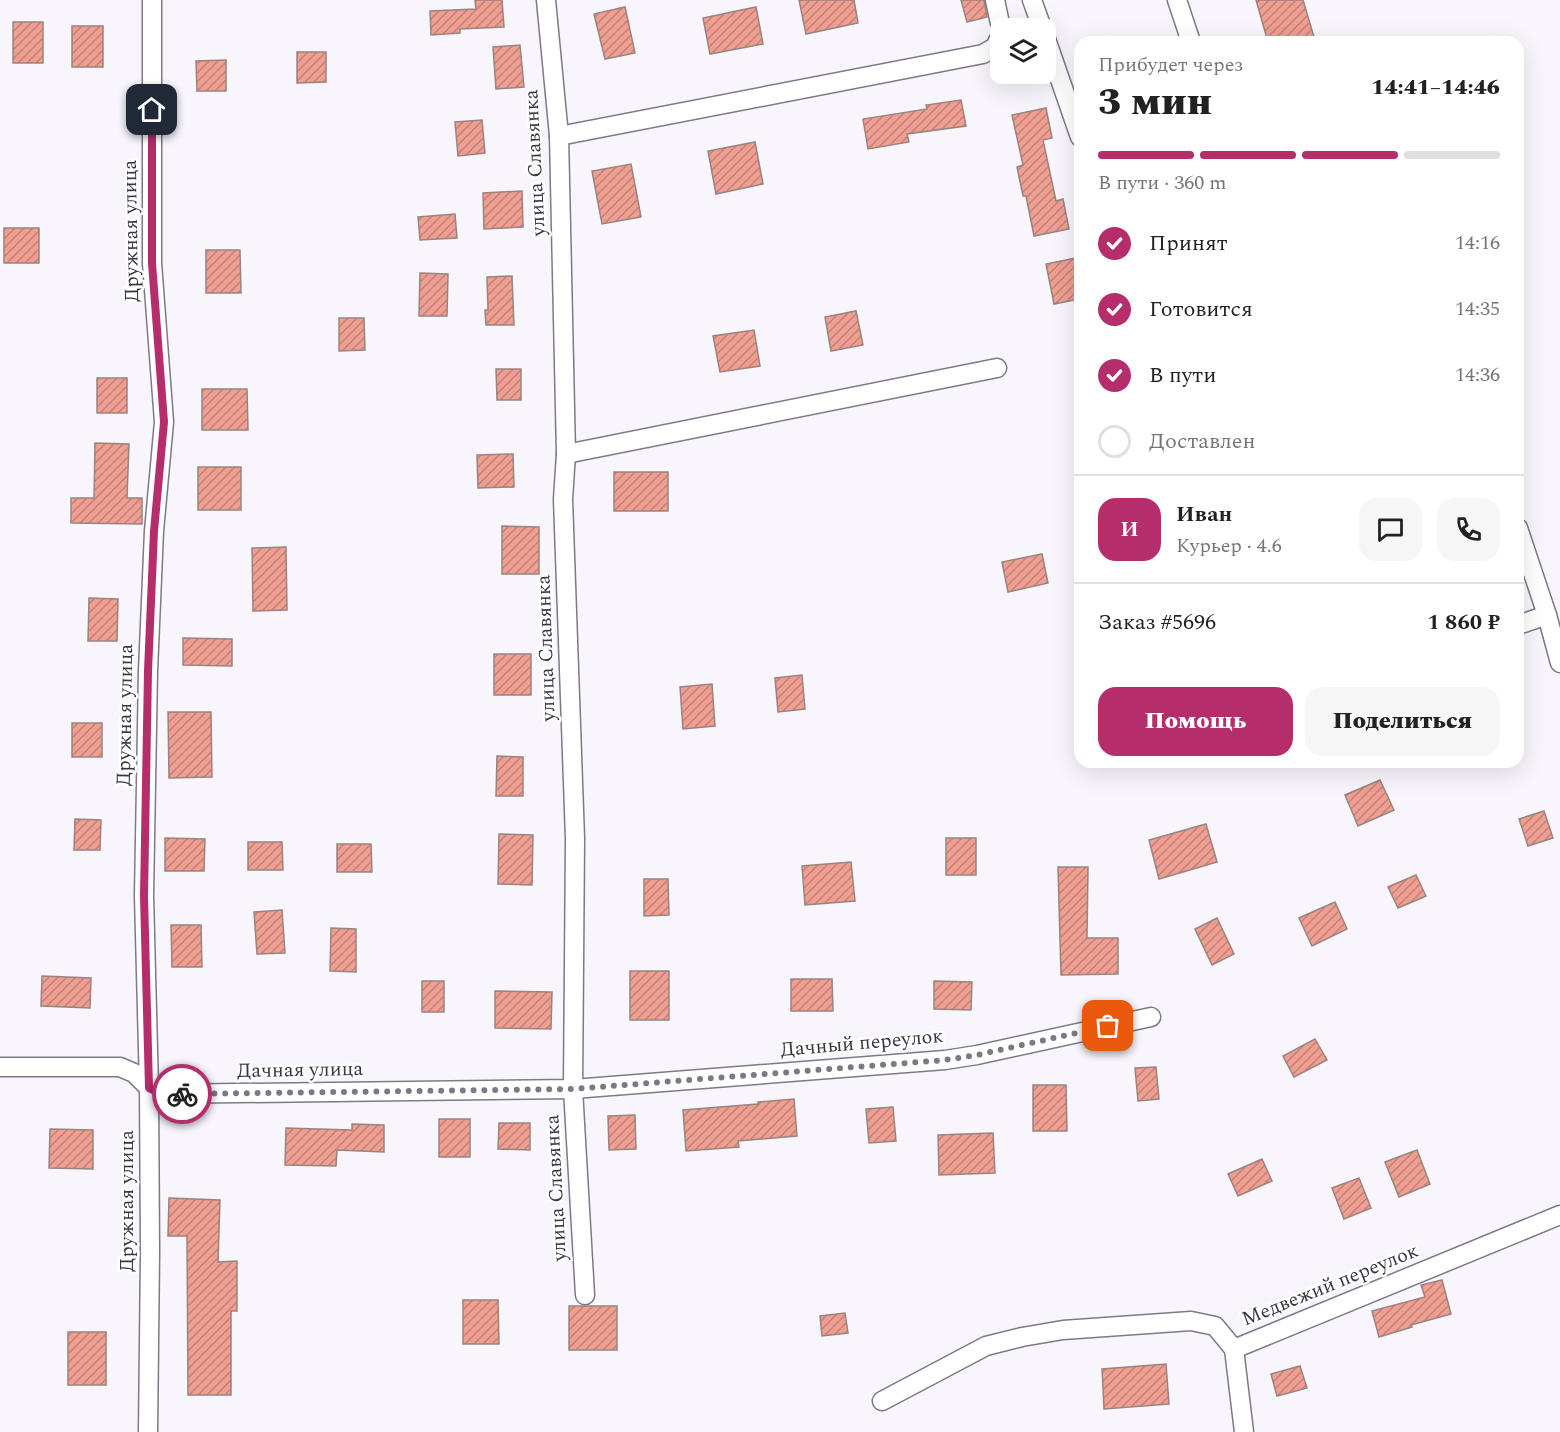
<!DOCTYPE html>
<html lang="ru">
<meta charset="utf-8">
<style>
:root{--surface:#fff;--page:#f6f6f6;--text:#222;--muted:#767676;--line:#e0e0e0;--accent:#b62d6c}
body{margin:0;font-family:Spectral,serif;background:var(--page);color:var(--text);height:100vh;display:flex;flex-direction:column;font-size:22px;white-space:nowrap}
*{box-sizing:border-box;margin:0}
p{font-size:20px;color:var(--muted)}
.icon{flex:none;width:33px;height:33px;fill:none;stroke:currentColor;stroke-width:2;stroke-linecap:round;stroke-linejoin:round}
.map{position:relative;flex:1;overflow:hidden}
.panel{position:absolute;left:1074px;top:36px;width:450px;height:732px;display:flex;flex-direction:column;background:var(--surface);border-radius:18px;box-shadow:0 6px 24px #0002}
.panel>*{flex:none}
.fabs{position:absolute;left:990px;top:18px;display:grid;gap:12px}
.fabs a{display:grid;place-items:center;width:66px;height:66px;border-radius:12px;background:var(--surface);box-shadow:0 6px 24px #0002;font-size:30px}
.pin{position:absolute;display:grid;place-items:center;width:51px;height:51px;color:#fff;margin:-26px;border-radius:12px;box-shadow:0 3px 9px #0006}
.courier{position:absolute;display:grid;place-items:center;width:60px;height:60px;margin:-30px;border:4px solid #b62d6c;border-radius:50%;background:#fff;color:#222;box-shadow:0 2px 8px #0007}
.headline em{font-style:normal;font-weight:800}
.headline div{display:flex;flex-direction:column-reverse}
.headline{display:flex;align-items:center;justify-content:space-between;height:102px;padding:0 24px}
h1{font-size:39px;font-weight:800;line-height:45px}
.bar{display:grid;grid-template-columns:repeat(4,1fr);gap:9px 6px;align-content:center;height:72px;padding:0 24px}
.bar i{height:8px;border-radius:4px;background:var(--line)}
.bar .on{background:var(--accent)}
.bar p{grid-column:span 4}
.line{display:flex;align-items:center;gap:15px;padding:0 24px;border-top:2px solid var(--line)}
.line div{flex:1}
.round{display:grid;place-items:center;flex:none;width:63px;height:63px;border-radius:18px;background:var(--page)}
ol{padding:0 24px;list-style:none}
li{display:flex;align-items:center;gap:18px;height:66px}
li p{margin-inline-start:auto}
li .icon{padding:6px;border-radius:50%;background:var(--accent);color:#fff;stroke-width:4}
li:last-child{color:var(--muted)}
li i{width:33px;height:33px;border:3px solid var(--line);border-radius:50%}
.action{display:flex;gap:12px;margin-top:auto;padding:12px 24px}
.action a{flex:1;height:69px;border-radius:18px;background:var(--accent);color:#fff;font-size:24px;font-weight:800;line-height:69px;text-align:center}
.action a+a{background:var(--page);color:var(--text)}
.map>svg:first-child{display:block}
.building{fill:url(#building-hatch);stroke:#9a8480;stroke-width:1.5}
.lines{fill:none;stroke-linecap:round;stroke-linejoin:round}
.minor-casing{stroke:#7f7889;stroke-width:21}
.minor{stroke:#fff;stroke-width:18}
.done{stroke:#7c7981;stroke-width:6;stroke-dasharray:0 10.8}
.route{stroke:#b62d6c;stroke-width:8}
.labels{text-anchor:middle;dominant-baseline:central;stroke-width:5;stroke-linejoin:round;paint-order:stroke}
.street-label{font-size:20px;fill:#39363e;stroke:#fff}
</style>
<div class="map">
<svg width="1560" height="1432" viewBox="0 0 1560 1432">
<defs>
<pattern id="building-hatch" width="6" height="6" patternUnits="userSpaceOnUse" patternTransform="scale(1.5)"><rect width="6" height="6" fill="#ef9e91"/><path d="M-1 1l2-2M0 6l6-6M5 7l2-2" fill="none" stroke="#c38278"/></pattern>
</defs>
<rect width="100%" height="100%" fill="#f8f5fd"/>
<g class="building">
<path d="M475 0H502L504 27 460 29V33L431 35 430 11 476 9Z"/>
<path d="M799 0H854L858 23 806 34Z"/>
<path d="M961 0H984L987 17 967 22Z"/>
<path d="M1256 0H1303L1314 37 1298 42H1268Z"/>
<path d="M625 7 635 53 605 59 594 14Z"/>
<path d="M756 7 763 44 710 54 703 18Z"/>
<rect x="13" y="22" width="30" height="41"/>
<rect x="72" y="26" width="31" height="41"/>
<path d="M520 45 524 87 496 89 493 47Z"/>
<path d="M297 52H326V82L297 83Z"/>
<path d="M226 60V91H197L196 61Z"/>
<path d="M961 100 966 126 907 134 909 142 868 149 863 119 927 109 926 105Z"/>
<path d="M1046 108 1052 138 1043 140 1056 201 1063 199 1069 229 1034 236 1026 196H1023L1017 167 1023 165 1012 115Z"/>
<path d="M482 120 485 153 458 156 455 122Z"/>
<path d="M755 142 763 184 716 194 708 151Z"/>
<path d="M631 164 641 217 602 224 592 171Z"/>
<path d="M522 191 523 227 484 229 483 193Z"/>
<path d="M455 214 457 238 420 240 418 217Z"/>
<rect x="4" y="228" width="35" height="35"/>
<path d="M206 250H240L241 293H206Z"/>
<path d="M1076 258 1080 279V299L1054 304 1046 264Z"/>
<path d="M420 273 448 274 447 316H419Z"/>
<path d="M512 276 514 325H486L485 310H488L487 277Z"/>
<path d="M856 311 863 345 831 351 825 317Z"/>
<path d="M339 318H364L365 350 339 351Z"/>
<path d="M754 330 760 366 720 372 713 336Z"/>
<path d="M496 369H521V400H497Z"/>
<rect x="97" y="378" width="30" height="35"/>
<path d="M202 389H247L248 430H202Z"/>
<path d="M95 443 129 444 127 498H142V524L71 523V498H94Z"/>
<path d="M513 454 514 487 478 488 477 455Z"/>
<rect x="198" y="467" width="43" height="43"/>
<rect x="614" y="472" width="54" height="39"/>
<path d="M502 526 539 527V574H502Z"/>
<path d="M286 547 287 610 253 611 252 548Z"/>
<path d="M1042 554 1048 583 1008 592 1002 562Z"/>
<path d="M89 598 118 599 117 641H88Z"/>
<path d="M183 638 232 639V666L183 665Z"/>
<rect x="494" y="654" width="37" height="41"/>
<path d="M802 675 805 709 778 712 775 678Z"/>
<path d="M712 684 715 726 683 729 680 687Z"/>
<path d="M168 712H211L212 777 169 778Z"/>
<rect x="72" y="723" width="30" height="34"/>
<path d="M497 756 523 757V796H496Z"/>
<path d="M1380 780 1394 810 1358 826 1345 795Z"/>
<path d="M1544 811 1553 838 1528 846 1519 819Z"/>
<path d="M75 819 101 820 100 850H74Z"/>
<path d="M1206 824 1217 862 1159 879 1149 840Z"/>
<path d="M499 834 533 835 532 885 498 884Z"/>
<path d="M165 838 205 839 204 871H165Z"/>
<rect x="946" y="838" width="30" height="37"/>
<path d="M248 842H282L283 870H248Z"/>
<path d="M337 844H371L372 872H337Z"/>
<path d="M851 862 855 901 805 905 802 866Z"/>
<path d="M1058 867H1088L1087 938H1118V974L1061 975Z"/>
<path d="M1416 875 1426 896 1398 908 1388 887Z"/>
<path d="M644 879H668L669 915 644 916Z"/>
<path d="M1335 902 1347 929 1312 946 1299 918Z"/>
<path d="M282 910 285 953 257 954 254 912Z"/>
<path d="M1217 918 1234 954 1212 965 1195 929Z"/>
<path d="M171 925H201L202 967H172Z"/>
<path d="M331 928 356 929V972L330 971Z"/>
<rect x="630" y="971" width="39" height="49"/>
<path d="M42 976 91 978 90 1008 41 1006Z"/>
<path d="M791 979H832L833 1011H791Z"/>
<rect x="422" y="981" width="22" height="31"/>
<path d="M934 981 972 982 971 1010 934 1009Z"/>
<path d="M495 991 552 992 551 1029 495 1028Z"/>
<path d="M1315 1039 1327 1060 1294 1077 1283 1056Z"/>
<path d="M1156 1067 1159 1099 1138 1101 1135 1068Z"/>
<path d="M1033 1085H1066L1067 1131H1033Z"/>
<path d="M794 1099 797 1136 738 1141 739 1147 686 1151 683 1110 758 1104V1102Z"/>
<path d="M893 1107 896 1141 869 1143 866 1109Z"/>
<path d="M635 1115 636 1149 609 1150 608 1116Z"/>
<rect x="439" y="1119" width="31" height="38"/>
<path d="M499 1123H530V1150L498 1149Z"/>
<path d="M352 1124 384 1125V1152L337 1150 336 1166 285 1165 286 1128 352 1130Z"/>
<path d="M50 1129 93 1130V1169L49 1168Z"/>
<path d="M993 1133 995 1173 939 1175 938 1135Z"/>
<path d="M1417 1150 1430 1184 1399 1197 1385 1162Z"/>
<path d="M1262 1159 1272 1181 1238 1196 1228 1174Z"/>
<path d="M1359 1178 1371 1208 1344 1219 1332 1188Z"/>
<path d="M169 1198 220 1200 218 1262 237 1261V1311H231V1395H188L187 1236H168Z"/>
<path d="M1442 1280 1451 1314 1411 1325 1412 1327 1379 1337 1372 1311 1425 1297 1421 1285Z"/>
<path d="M463 1300H498L499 1344H463Z"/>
<rect x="569" y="1306" width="48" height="44"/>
<path d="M845 1313 848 1333 822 1336 820 1316Z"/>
<rect x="68" y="1332" width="38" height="53"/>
<path d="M1166 1364 1169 1404 1104 1409 1102 1369Z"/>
<path d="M1300 1366 1307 1388 1277 1396 1271 1374Z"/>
</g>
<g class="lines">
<g class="minor-casing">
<g id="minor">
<path d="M546 0 559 136 566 454 563 499 575 839 573 1089 585 1295"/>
<path d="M995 0 1001 28"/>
<path d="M1032 0 1042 28"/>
<path d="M1177 0 1191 42"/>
<path d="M1046 39 1080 137"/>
<path d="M559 136 983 54 995 47 1000 37"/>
<path d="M566 454 997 368"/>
<path d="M1518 528 1547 615 1560 663"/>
<path d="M1518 625 1547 615"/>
<path d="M0 1067H120L134 1073 149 1088 162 1094 573 1089 945 1060 977 1055 1151 1017"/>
<path d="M1234 1349 1244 1432"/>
<path d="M882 1401 986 1346 1022 1337 1063 1330 1191 1321 1215 1326 1234 1349 1560 1215"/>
<path d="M148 1432 150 1253 149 1088 144 896 148 671 154 531 164 422 152 263V0"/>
</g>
</g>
<use href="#minor" class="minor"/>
</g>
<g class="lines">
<path class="done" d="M182 1094 573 1089 945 1060 977 1055 1108 1026"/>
<path class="route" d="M152 110V263L164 422 154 531 148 671 144 896 149 1088 162 1094H182"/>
</g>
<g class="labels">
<g class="street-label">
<text transform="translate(535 163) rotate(-93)">улица Славянка</text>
<text transform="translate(131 231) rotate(-91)">Дружная улица</text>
<text transform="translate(546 648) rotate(-92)">улица Славянка</text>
<text transform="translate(125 715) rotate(-89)">Дружная улица</text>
<text transform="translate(862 1043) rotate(-5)">Дачный переулок</text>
<text transform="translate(300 1070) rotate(-1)">Дачная улица</text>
<text transform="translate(556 1188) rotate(-93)">улица Славянка</text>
<text transform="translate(127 1201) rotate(-90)">Дружная улица</text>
<text transform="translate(1330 1285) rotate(-22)">Медвежий переулок</text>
</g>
</g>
</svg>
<div class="fabs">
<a><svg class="icon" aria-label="layers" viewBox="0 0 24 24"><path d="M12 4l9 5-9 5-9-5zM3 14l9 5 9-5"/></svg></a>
</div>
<div class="pin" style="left:1108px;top:1026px;background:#ea580c"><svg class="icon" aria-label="bag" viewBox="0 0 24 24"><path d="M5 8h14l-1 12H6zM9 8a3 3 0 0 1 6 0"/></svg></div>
<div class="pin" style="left:152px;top:110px;background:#1f2937"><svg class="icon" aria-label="home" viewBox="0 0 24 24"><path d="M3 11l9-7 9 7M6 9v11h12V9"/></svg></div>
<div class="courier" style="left:182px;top:1094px"><svg class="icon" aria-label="bike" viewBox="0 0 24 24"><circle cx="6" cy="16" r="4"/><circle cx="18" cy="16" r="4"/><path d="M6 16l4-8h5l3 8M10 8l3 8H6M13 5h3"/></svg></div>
<section class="panel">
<div class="headline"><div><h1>3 мин</h1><p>Прибудет через</p></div><em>14:41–14:46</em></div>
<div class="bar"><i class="on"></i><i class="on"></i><i class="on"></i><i></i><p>В пути · 360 m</p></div>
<ol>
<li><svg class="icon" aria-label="check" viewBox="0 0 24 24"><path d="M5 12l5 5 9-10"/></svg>Принят<p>14:16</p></li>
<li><svg class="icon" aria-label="check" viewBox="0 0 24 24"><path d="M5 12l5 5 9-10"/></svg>Готовится<p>14:35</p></li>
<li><svg class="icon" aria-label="check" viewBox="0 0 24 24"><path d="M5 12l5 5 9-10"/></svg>В пути<p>14:36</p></li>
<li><i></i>Доставлен</li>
</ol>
<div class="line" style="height:108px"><b class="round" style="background:var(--accent);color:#fff">И</b><div><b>Иван</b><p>Курьер · 4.6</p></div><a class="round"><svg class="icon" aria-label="chat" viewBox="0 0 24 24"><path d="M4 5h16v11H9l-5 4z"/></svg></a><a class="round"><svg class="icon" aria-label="phone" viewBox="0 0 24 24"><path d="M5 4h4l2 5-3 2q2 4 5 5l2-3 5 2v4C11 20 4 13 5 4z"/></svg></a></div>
<div class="line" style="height:78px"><div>Заказ #5696</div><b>1 860 ₽</b></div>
<div class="action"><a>Помощь</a><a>Поделиться</a></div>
</section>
</div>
